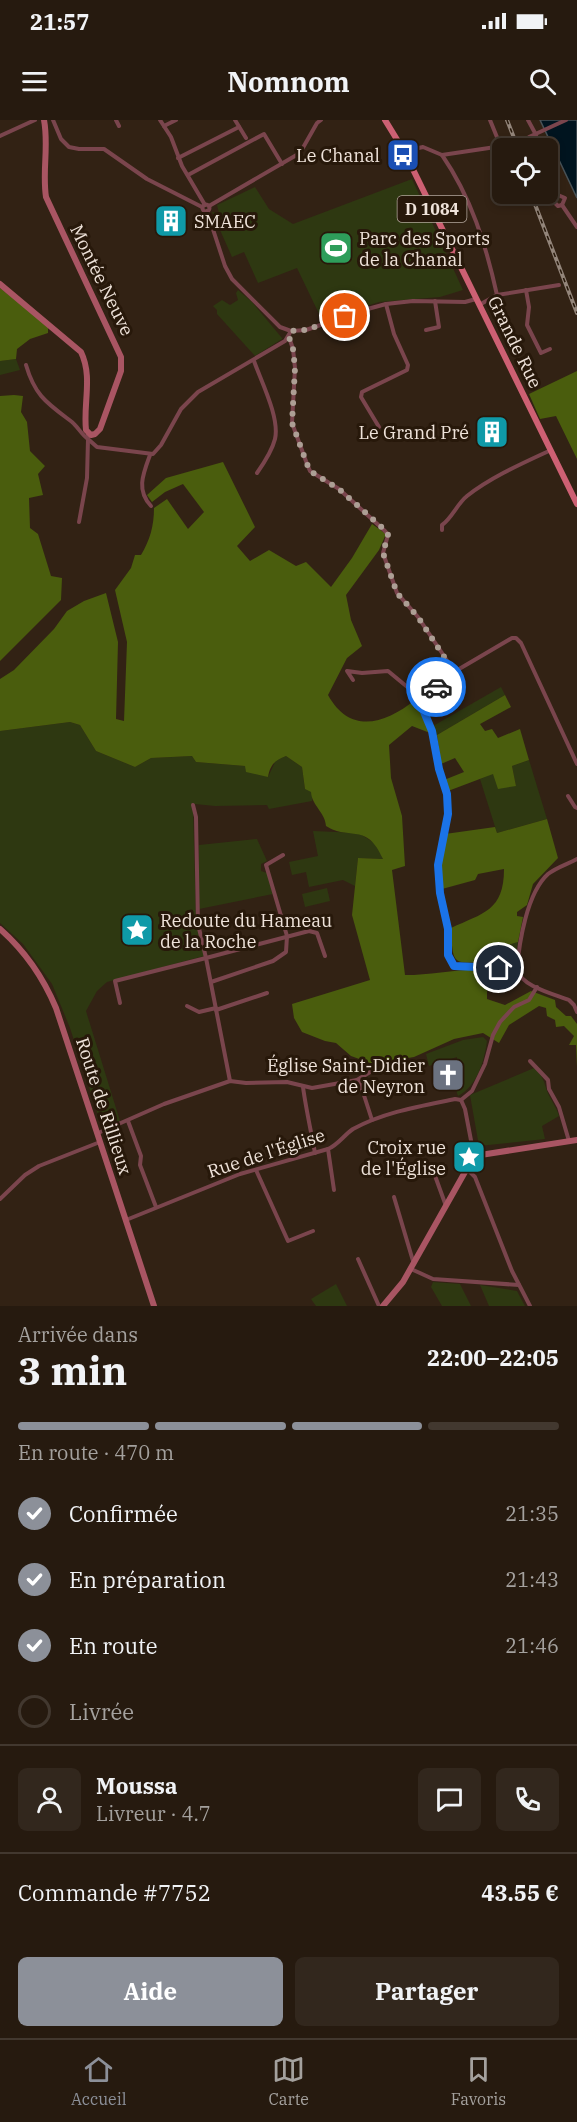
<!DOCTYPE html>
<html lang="fr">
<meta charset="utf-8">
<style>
:root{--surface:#261a0f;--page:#32271d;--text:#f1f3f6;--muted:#a4a19e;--line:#42382f;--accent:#8c9099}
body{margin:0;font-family:"IBM Plex Serif",serif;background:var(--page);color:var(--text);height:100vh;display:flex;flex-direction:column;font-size:22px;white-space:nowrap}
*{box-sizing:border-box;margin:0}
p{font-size:20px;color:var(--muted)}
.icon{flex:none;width:33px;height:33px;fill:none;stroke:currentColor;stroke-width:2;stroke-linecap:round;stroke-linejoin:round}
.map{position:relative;height:1186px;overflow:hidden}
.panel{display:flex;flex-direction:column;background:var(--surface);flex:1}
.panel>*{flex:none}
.fabs{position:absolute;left:492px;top:18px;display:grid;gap:12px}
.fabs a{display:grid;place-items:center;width:66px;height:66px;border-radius:9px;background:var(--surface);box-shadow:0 3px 9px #0003,0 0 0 2px var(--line);font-size:30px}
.pin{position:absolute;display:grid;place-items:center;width:51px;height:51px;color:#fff;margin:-26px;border:3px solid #fff;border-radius:50%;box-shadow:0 2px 6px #0007}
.courier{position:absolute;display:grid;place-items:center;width:60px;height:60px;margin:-30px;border:4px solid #1a73e8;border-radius:50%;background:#fff;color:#222;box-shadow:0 2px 8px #0007}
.summary em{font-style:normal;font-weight:800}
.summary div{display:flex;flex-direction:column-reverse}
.summary{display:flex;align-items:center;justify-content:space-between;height:102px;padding:0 18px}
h1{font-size:39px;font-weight:800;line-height:45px}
.bar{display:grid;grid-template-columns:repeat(4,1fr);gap:9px 6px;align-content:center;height:72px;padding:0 18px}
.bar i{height:8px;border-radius:4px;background:var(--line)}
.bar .on{background:var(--accent)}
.bar p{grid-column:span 4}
.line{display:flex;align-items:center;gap:15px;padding:0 18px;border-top:2px solid var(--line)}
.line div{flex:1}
.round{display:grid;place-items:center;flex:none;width:63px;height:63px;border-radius:9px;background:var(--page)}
ol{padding:0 18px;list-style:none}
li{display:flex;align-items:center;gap:18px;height:66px}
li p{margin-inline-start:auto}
li .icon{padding:6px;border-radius:50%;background:var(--accent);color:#fff;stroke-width:4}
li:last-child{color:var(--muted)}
li i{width:33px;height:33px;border:3px solid var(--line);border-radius:50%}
.primary-button{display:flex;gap:12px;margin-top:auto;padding:12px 18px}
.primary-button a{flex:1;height:69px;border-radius:9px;background:var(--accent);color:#fff;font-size:24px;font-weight:800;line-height:69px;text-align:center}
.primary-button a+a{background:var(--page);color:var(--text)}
.status{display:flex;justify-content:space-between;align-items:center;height:42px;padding:0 30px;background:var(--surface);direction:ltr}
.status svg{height:16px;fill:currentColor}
header{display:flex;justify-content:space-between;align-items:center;height:78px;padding:0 18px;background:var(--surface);font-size:27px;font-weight:800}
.tabs{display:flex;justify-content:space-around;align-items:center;height:84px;border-top:2px solid var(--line);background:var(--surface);font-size:16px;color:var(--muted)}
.tabs a{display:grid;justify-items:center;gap:3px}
.tabs .on{color:var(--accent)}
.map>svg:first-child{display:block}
.green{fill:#2e3811}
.forest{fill:#4a5d0d}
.water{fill:#00141f;stroke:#485257;stroke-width:1.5}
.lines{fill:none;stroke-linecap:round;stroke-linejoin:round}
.street{stroke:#7a454d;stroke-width:4}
.secondary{stroke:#a95563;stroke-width:6}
.primary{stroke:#cd6073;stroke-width:6}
.rail-casing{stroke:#93857a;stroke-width:4}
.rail{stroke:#27180a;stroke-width:1.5;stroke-dasharray:4.5;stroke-linecap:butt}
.street-bridge{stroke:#7a454d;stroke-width:4}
.done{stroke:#ad9f95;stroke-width:6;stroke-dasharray:0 10.8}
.route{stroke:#1a73e8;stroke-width:8}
.labels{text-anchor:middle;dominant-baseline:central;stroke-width:6;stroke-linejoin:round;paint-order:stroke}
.shield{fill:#27180a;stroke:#b3a69c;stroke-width:1.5}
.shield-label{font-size:16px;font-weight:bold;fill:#efe3da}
.poi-label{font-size:18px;fill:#efe3da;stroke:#27180a;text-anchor:end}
.street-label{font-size:18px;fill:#efe3da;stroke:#27180a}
</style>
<div class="status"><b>21:57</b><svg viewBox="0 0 49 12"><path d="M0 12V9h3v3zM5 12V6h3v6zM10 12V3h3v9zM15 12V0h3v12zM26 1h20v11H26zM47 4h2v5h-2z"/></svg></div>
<header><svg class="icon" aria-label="menu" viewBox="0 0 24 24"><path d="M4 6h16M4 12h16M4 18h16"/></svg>Nomnom<svg class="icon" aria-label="search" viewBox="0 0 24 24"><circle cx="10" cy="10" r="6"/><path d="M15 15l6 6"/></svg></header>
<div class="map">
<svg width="577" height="1186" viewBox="0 0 577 1186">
<rect width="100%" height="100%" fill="#322214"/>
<g class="green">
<path d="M412 59 463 170 440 177 379 182 325 199 322 200 297 148 258 163 244 132 232 137 212 92 219 93 217 85 255 67 269 89 293 104Z"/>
<path d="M238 170 252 182 282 218V219L255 236 217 194V190L213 186 222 180 230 185 238 180 236 173Z"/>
<path d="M16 239 20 250 0 255V241Z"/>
<path d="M501 567 505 575 437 615 433 606Z"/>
<path d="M70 602 80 605 96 631 135 647 151 638 192 636 196 642 245 646 268 657 276 640 286 636 302 647 305 669 312 672V681L269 689 267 685 215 686 195 684 193 689 196 802 204 836 107 862 97 871 86 891 120 1001 107 1005 101 1004 70 908 52 864 23 824 0 803V611Z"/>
<path d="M529 640 547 699 497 713 480 659 493 653 516 666 512 646Z"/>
<path d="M313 711 359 713 377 725 383 739 358 738 355 766 343 760 309 767 306 752 292 755 289 742 318 736Z"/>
<path d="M257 719 267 741 261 744V751L267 753 273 774 199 789V725Z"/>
<path d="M327 768 330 781 305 787 302 774Z"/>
<path d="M518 822 514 846 490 842C495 829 505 826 518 822Z"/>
<path d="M483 917 487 921C484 942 477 966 458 976L450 952H454L457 937 429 946 426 934 463 920Z"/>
<path d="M534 948C542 956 543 958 546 968 549 978 556 986 559 996L542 1006 545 1019 479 1026 470 975Z"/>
<path d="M433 1162 460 1164 471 1186H442L431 1167Z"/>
<path d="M336 1164 347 1186H316L311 1179Z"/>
<path d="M480 1165 517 1171 525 1186H489Z"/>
</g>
<g class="forest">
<path d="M0 168 48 206V213L30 219 17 229 16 239 0 241Z"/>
<path d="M577 251V339L556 296 540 299 529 274Z"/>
<path d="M14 275 23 276 21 292 27 302 30 331 45 346 38 354 43 375 29 378 30 408 38 414 51 456 62 458 61 480 0 541V276Z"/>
<path d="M223 342 255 407 237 426 250 441 269 430 296 446 306 442 331 467 352 438 372 404 386 414 379 430 346 475 351 500 362 526 347 538 328 575C350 615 385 604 415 580L430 613 412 606 389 625 391 658 402 696 405 746 392 750 405 855C432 855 460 848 487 850V879L505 885 531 871 555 880 556 887 566 896H571L577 904V947L576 925H569L574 916 564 906 556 907 555 900 547 896 546 888 539 886 509 905 499 923 483 913 454 919 414 937 373 944 351 936 336 923 325 921 302 912 294 898 292 884 370 860 352 795 358 738 383 739C367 702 350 721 326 706 325 692 312 686 311 672L305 669 302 647 286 636C275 640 270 645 268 657L246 652 245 646 196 642 192 636 151 638 135 647 96 631 80 605 70 602 0 611V559L14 550 54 509 67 491 84 481 106 473 118 522 116 599 124 601 127 522 115 470 131 448 135 435H141C150 420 154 406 154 388L167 379 188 409 204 392 183 364 165 372 152 382 147 375 166 358Z"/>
<path d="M505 575 511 587 480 604 485 611 492 609 498 618 520 609 529 640 512 646 516 666 498 669 493 654 448 671 444 660 464 652 455 638 441 644 437 615Z"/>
<path d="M547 699 558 738 533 764 527 785 517 792V796L523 797 518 822C505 826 495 829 490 842 452 843 453 847 451 808 483 793 504 791 504 749L478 754 475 760 442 769 440 744 445 714 495 707 497 713Z"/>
</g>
<path class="water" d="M540 0H577V78Z"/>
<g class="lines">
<g class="street">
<path d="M53 0 61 19 69 27 79 29H104L147 59 202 87"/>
<path d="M116 0 119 6"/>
<path d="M160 0 171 17 182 46 205 85"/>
<path d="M235 0 246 18"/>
<path d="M490 0 501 27"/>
<path d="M528 0 535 13"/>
<path d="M164 6 176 0"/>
<path d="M0 16 35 0"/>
<path d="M536 16 542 28"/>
<path d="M525 19 529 28"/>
<path d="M405 31 423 27 442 35 509 25"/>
<path d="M442 35C471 77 486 125 497 175"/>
<path d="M178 38 239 7"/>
<path d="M548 42 558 75"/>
<path d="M188 55 264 14 282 44"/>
<path d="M543 74 547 78 553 80"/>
<path d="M558 75 555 77 554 82 558 86 562 85"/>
<path d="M558 75 565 78 562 85"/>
<circle cx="206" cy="88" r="3.5"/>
<path d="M562 85 577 107"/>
<path d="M209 86 300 33 317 3 321 0"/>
<path d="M207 91 225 146 232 159 280 207 291 211 306 210 364 190 386 184 413 181 465 182 476 179"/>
<path d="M526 170 529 187 527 205 541 233 550 229"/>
<path d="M479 185 497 175 559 165"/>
<path d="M426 210 439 207 435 181"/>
<path d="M289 217 293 229 295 248 292 303 307 344 310 351 339 369 385 411 388 415 383 433 397 473 418 497 454 551"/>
<path d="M254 241C261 261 280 298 275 319 272 331 264 343 257 353"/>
<path d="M26 245C35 276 47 283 72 302 78 307 81 314 88 319L87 358 79 402"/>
<path d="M379 307 361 277 362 272 407 250 408 245 394 214 386 184"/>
<path d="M88 313V319L97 327 153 334 161 325 181 289 198 272 285 221 291 211"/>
<path d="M150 335C143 354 136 370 151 386"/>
<path d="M442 410V405C452 398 457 384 467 376 491 357 523 343 551 330"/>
<path d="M353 560 347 551 362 553 388 551 417 575"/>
<path d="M568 676 575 687 577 688"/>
<path d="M577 739C568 744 557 747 548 754 527 773 519 822 517 850 521 866 554 874 569 880L574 885 577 892"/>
<path d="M517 850 480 846 461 847 454 846 450 841 448 809 440 773 438 745 448 694 447 674 439 649 432 611 417 575 431 571 454 552 512 518H516L521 523 577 644"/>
<path d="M211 862 273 841 286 832 287 816 266 745 283 735"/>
<path d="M120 883 115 861 206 838 198 804 196 697 193 685"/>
<path d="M187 886 199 892 216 888"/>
<path d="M216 890 267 873"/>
<path d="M530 941 548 960 549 969 559 987 569 1021"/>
<path d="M357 960 375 949 389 948"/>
<path d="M230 961 206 838 309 811 317 813 325 836"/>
<path d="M303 967C306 989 311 1011 315 1033"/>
<path d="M461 980 472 971 485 944 493 915 500 902 514 887 529 880 537 867"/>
<path d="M461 980 465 989 474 1036"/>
<path d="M128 1001 141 1036 140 1045 156 1087"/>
<path d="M98 1013 164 984 230 961 246 963 287 962 312 968 357 960 360 963 372 1000"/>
<path d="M328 1029 334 1070"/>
<path d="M444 1045 434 1050V1053L446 1086"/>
<path d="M256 1050 288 1121 313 1111"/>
<path d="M468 1050 475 1057 512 1151 530 1186"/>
<path d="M394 1077 413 1141"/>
<path d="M0 1079 25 1055 39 1046 100 1022"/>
<path d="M126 1100 240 1054 328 1029C338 1025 344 1015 353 1009 384 992 421 986 455 979L461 980"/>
<path d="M358 1139 379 1186"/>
<path d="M411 1149 433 1159 519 1165"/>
</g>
<g class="secondary">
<path d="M0 164 81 232C93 257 83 283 86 310L91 315 95 314 100 309 121 251V237L46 77C42 51 49 26 44 0"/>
<path d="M0 809C25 831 43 857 56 888L154 1186"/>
<path d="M383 1186 403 1162 474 1036 577 1020"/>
</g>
<path class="primary" d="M385 0 404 31 577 384"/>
<g class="rail-casing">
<g id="rail">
<path d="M507 0 518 28"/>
<path d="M531 74 577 193"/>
</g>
</g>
<use href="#rail" class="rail"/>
<g class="street-bridge">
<path d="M529 17 566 0"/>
<path d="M509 25 522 21"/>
</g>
</g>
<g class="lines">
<path class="done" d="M345 196 306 210 291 211 289 217 293 229 295 248 292 303 307 344 310 351 339 369 386 411 388 415 383 433 397 473 418 497 454 552 436 567"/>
<path class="route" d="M436 567 431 571 417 575 432 611 439 649 447 674 448 694 438 745 440 773 448 809V835L454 846 499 848"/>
</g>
<defs>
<g id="bus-square" transform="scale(1.725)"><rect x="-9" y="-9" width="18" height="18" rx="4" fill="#1a4fb4" stroke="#27180a"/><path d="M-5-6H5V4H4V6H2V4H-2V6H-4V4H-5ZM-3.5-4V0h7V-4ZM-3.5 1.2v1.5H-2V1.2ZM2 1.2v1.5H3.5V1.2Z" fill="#fff"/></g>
<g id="building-square" transform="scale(1.725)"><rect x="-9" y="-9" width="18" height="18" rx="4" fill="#0f9aa8" stroke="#27180a"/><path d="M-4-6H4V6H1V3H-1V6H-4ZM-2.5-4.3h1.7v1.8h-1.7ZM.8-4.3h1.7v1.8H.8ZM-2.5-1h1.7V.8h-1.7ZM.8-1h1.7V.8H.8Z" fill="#fff"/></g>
<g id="stadium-square" transform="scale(1.725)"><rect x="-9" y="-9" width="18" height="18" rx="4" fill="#2e9e5b" stroke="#27180a"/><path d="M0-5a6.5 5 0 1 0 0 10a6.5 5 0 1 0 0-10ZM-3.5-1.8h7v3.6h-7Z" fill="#fff"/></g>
<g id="sight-square" transform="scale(1.725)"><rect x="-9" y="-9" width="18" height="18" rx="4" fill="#0f9aa8" stroke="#27180a"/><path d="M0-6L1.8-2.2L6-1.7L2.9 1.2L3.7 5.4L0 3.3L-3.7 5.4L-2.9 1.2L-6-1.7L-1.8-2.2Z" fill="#fff"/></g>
<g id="church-square" transform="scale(1.725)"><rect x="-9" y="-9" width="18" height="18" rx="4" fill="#6b7280" stroke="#27180a"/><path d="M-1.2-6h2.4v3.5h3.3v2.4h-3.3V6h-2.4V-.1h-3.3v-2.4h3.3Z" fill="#fff"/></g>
</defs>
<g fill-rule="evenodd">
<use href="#bus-square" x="403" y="35"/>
<use href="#building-square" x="171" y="101"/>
<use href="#stadium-square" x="336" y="128"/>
<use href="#building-square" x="492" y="312"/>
<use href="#sight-square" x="137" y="810"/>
<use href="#church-square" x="448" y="955"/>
<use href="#sight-square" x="469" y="1037"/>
</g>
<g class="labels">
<rect class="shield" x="397.5" y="76" width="69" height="26" rx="4.5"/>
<g class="shield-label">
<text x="432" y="89">D 1084</text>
</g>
<g class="poi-label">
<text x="380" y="35">Le Chanal</text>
<text x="194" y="101" text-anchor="start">SMAEC</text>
<text x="359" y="118" text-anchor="start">Parc des Sports<tspan x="359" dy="21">de la Chanal</tspan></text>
<text x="469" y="312">Le Grand Pré</text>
<text x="160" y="800" text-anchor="start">Redoute du Hameau<tspan x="160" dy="21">de la Roche</tspan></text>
<text x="425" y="945">Église Saint-Didier<tspan x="425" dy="21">de Neyron</tspan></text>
<text x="446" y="1027">Croix rue<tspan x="446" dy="21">de l'Église</tspan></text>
</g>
<g class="street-label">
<text transform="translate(102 160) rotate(64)">Montée Neuve</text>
<text transform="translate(515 222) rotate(64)">Grande Rue</text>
<text transform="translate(104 986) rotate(72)">Route de Rillieux</text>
<text transform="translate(266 1033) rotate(-18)">Rue de l'Église</text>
</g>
</g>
</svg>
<div class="fabs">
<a><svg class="icon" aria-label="locate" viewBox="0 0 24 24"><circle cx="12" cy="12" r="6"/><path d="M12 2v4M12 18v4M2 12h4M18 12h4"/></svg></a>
</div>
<div class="pin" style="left:345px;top:196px;background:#ea580c"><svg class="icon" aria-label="bag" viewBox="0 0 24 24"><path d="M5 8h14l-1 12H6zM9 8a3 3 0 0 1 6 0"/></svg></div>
<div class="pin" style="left:499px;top:848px;background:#1f2937"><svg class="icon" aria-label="home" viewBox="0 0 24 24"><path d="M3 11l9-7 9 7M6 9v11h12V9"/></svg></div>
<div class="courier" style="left:436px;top:567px"><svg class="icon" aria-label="car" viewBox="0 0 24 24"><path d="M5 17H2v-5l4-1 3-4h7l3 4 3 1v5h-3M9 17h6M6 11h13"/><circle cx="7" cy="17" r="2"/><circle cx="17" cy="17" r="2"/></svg></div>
</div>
<section class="panel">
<div class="summary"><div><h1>3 min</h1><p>Arrivée dans</p></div><em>22:00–22:05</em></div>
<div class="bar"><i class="on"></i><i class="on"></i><i class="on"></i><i></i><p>En route · 470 m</p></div>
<ol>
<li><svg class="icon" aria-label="check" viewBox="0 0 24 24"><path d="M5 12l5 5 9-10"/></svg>Confirmée<p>21:35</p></li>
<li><svg class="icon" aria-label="check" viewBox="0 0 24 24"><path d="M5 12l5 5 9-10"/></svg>En préparation<p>21:43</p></li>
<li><svg class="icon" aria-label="check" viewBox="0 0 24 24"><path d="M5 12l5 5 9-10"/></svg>En route<p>21:46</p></li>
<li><i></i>Livrée</li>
</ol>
<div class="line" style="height:108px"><a class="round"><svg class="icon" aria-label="person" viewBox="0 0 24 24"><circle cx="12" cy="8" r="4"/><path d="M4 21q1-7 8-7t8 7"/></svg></a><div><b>Moussa</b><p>Livreur · 4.7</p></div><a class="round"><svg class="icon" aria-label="chat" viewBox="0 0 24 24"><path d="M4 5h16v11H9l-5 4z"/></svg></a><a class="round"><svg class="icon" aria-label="phone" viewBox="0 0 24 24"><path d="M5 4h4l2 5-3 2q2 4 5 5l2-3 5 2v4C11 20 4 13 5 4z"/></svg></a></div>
<div class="line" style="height:78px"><div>Commande #7752</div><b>43.55 €</b></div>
<div class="primary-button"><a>Aide</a><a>Partager</a></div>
</section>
<nav class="tabs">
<a class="on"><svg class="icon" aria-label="home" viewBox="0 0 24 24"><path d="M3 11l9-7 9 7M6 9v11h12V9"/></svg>Accueil</a>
<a><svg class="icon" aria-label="map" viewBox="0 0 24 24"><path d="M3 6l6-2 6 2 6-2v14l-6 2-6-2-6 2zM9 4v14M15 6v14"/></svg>Carte</a>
<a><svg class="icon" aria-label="saved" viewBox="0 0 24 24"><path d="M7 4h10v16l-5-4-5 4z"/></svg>Favoris</a>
</nav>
